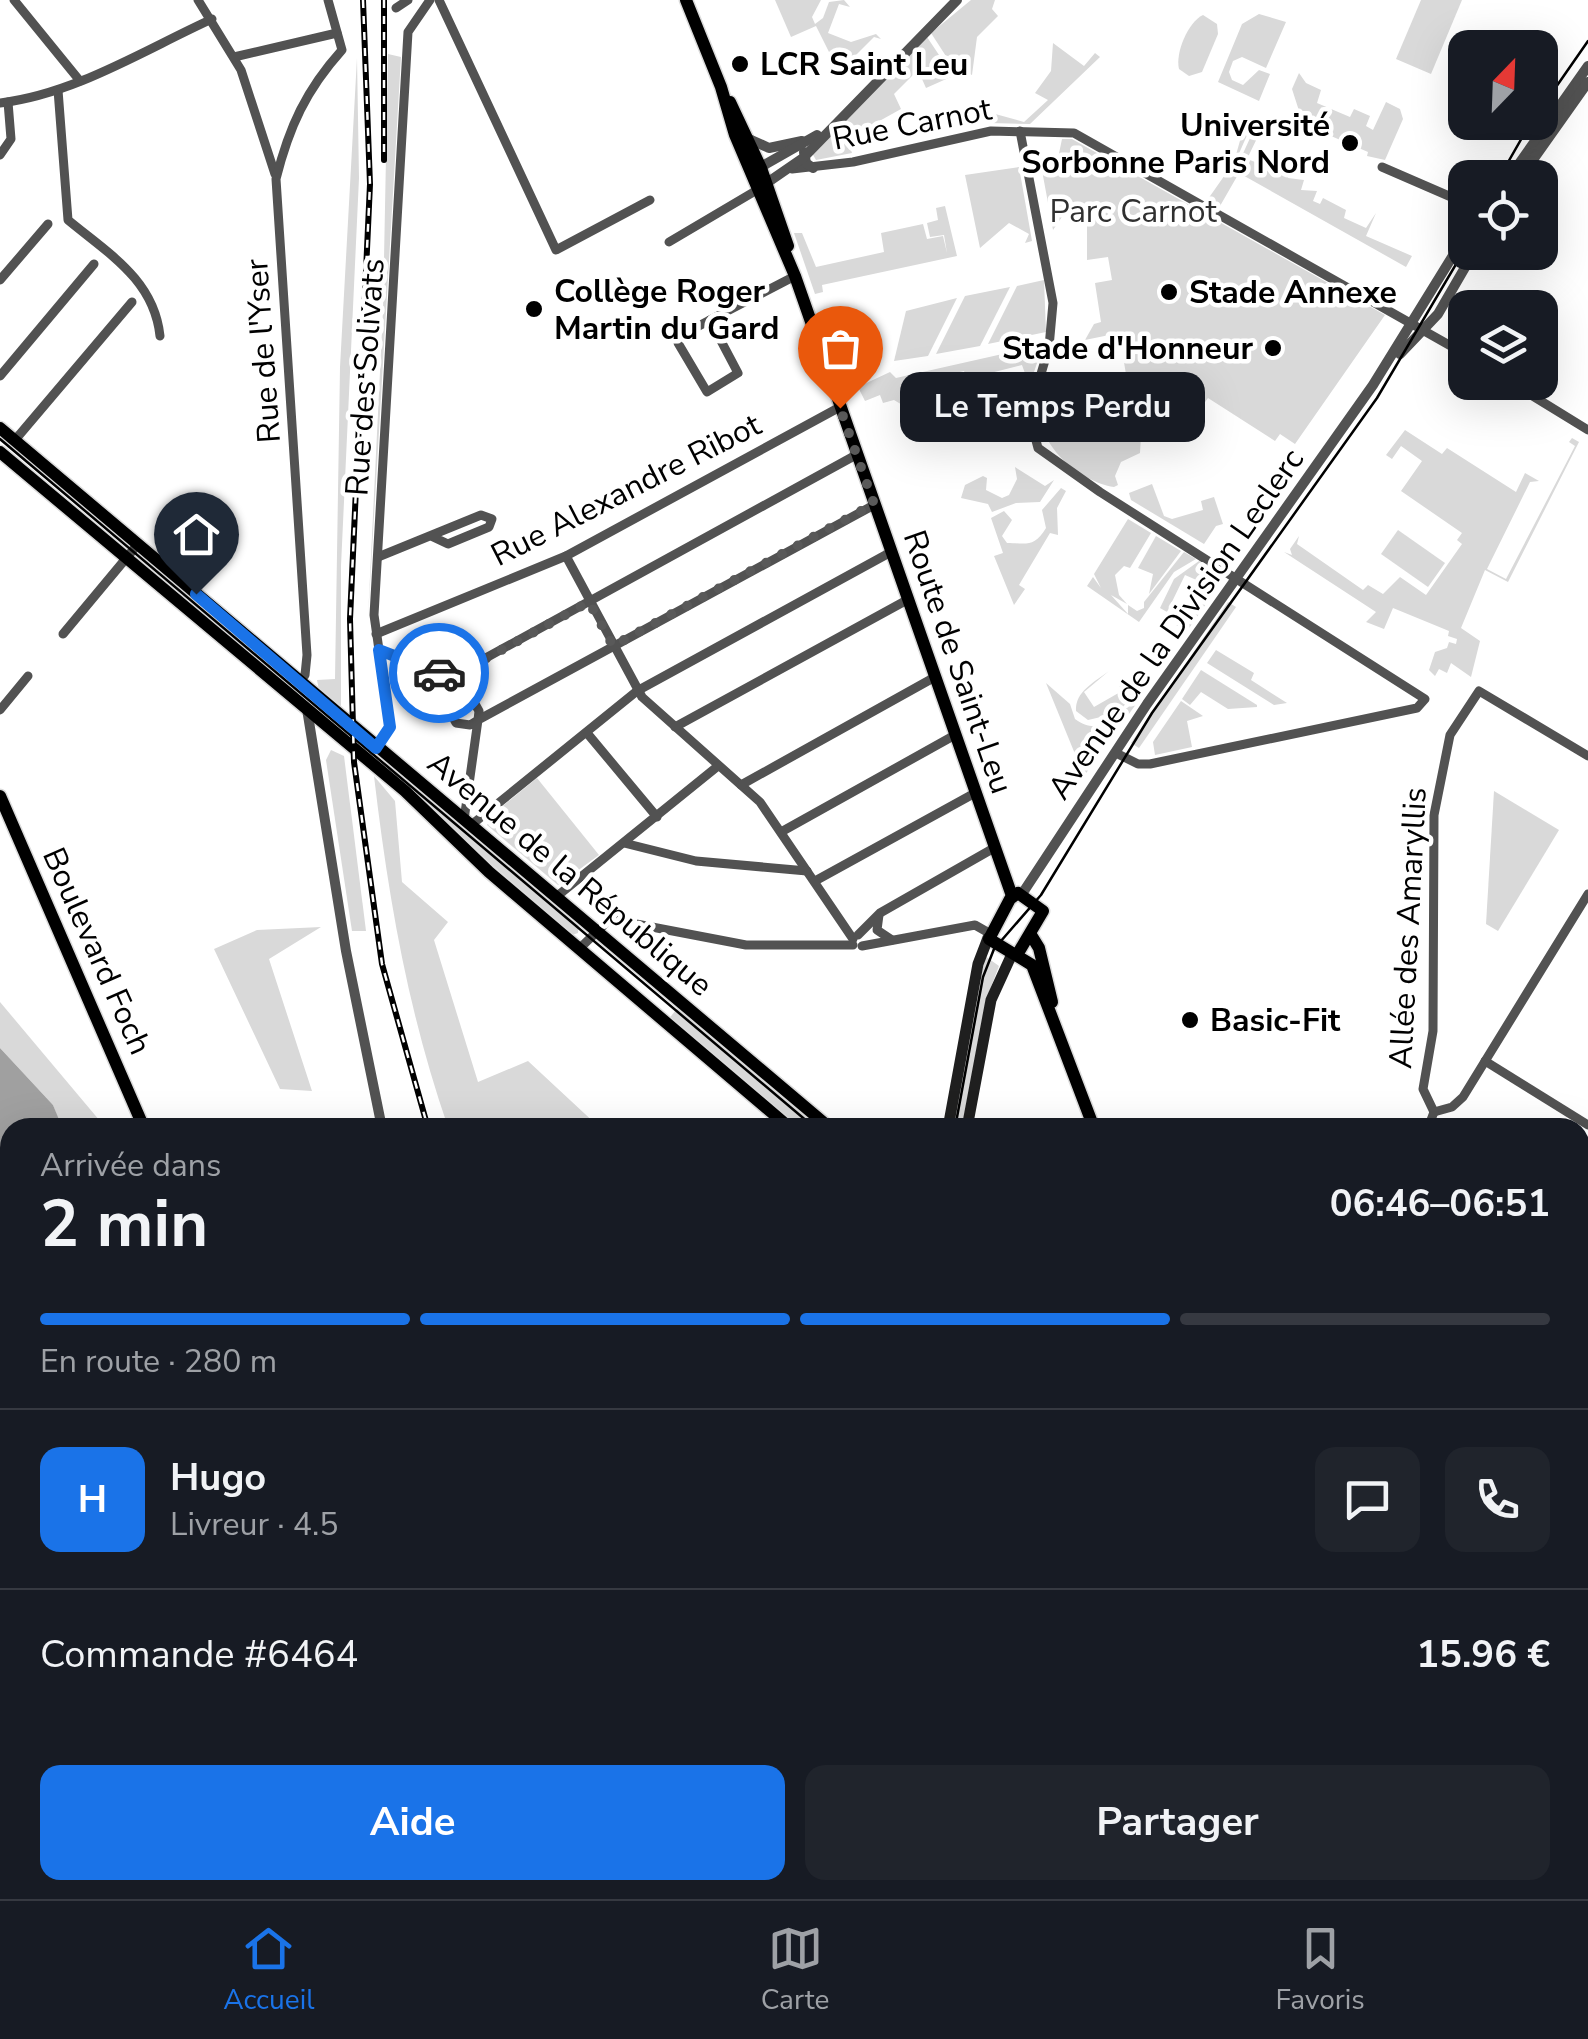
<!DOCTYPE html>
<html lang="fr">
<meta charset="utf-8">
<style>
:root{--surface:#171b24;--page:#20242c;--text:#f1f3f6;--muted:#9ea1a6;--line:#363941;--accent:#1a73e8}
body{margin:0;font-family:"Nunito Sans",sans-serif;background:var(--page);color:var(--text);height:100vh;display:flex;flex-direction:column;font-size:38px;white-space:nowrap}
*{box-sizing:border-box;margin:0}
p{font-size:32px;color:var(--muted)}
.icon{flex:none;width:55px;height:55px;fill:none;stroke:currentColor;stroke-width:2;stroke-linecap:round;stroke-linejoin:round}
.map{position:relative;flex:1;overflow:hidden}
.panel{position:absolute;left:0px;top:1118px;width:1590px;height:782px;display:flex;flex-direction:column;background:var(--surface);border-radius:30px 30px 0 0;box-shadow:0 10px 40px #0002}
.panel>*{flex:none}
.needle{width:65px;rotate:23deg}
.tools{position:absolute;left:1448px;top:30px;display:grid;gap:20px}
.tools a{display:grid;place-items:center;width:110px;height:110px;border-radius:20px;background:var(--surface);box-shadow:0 10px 40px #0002;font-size:50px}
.pin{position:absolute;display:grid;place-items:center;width:85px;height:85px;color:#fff;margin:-102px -42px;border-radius:50% 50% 50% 0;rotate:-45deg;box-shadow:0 0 10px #0007}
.pin .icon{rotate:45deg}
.courier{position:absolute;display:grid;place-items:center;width:100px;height:100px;margin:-50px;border:8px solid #1a73e8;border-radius:50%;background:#fff;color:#222;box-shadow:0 2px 12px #0007}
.bubble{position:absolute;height:70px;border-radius:20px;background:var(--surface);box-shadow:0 10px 40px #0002;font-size:32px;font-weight:700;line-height:70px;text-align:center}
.summary em{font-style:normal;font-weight:700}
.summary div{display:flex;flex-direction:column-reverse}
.summary{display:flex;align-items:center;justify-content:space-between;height:170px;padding:0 40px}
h1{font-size:65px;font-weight:700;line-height:75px}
.bar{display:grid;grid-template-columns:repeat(4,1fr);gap:15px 10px;align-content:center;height:120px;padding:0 40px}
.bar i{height:12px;border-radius:8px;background:var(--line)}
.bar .on{background:var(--accent)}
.bar p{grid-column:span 4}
.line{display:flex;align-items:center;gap:25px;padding:0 40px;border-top:2px solid var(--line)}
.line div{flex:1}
.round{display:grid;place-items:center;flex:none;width:105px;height:105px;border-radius:20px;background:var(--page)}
.cta{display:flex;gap:20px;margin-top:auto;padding:20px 40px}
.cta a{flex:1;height:115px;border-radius:20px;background:var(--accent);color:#fff;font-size:40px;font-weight:700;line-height:115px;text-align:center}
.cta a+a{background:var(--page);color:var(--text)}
.tab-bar{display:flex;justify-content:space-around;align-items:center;height:140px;border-top:2px solid var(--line);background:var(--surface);font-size:28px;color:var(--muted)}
.tab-bar a{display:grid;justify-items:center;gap:5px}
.tab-bar .on{color:var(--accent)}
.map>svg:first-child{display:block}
.green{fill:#d9d9d9}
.water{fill:#a0a0a0}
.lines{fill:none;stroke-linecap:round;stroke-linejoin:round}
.primary-casing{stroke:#dbdbdb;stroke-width:15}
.pedestrian{stroke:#525252;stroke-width:6}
.minor{stroke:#525252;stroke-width:9}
.tertiary{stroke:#525252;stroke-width:10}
.secondary{stroke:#1f1f1f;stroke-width:11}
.primary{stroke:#000;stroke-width:12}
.tram{stroke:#000;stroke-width:2.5}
.rail-casing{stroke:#000;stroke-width:6}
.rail{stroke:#fff;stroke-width:2.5;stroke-dasharray:8;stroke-linecap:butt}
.done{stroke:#595959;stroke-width:10;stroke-dasharray:0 18}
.route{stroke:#1a73e8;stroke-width:12}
.poi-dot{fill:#000;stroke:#fff;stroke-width:4}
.labels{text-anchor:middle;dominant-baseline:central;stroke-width:9;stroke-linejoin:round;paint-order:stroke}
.poi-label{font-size:32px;font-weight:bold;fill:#000;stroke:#fff;text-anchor:start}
.street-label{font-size:32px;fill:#000;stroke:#fff}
.park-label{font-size:32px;fill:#303030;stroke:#fff}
</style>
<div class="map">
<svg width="1588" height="1899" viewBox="0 0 1588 1899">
<rect width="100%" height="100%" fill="#fff"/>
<g class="green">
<path d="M775 0H821L812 17 815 24 823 18 829 2 844 0 850 7 839 4 828 33 851 42 876 34 881 39 874 37 839 72 816 26 791 37Z"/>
<path d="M971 0H995L992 9 998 16 977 37 972 75 953 67 931 33Z"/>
<path d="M1421 0H1462L1431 74 1396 59Z"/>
<path d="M1259 14 1286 22 1266 68 1242 57 1233 61 1229 72 1232 80 1243 85 1259 70 1270 74 1259 101 1218 82 1242 24Z"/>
<path d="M1203 15 1217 24 1218 34 1202 72 1189 76 1179 69C1175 53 1188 22 1203 15Z"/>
<path d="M927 37 953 76 926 88 918 70 894 94 901 109 847 139 852 153 816 160 812 153Z"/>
<path d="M1053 43 1084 66 1095 53 1100 57 1030 124 989 123 988 112 1024 122 1048 100 1035 93 1051 71Z"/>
<path d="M388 54 401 57 368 618 383 310Z"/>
<path d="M357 58 359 178 341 566V708L319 690 317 680 335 679 340 367Z"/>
<path d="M1299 73 1306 83 1321 90 1317 103 1350 117 1354 109 1370 116 1366 126 1373 130 1386 102 1400 109 1403 119 1385 160 1367 156 1368 152 1331 136 1333 130 1301 117 1292 89Z"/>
<path d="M1256 125 1262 128 1247 159 1266 166 1271 156 1278 159 1274 168H1291L1288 178 1304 180 1301 190 1317 191 1313 201 1320 204 1323 198 1346 210 1344 218 1366 228 1376 213 1366 236 1412 256 1406 267 1239 173 1220 206 1208 199 1234 162 1243 130 1248 133 1237 158 1240 160Z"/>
<path d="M1062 139H1072L1385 315 1295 444 1280 434 1275 441 1208 398 1200 409 1177 416 1174 408 1142 418 1140 453 1121 462 1115 476 1118 485 1114 487C1078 481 1034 443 1040 403L1127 380 1119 333 1085 340 1094 324 1101 322 1095 283 1112 280 1108 257 1087 260V217L1068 208 1053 230 1041 165 1057 163Z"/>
<path d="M1019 167 1032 241 1025 243 1029 234 1009 223 980 248 965 175Z"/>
<path d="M945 206 957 256 822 285 823 292 815 294 794 233H802L816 267 884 252 881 233 923 224 927 239 943 236 947 253 944 235 930 237 927 223 938 220 936 208Z"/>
<path d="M1044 280 1046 332 988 344 1017 286Z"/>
<path d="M1010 287 980 346 936 354 965 296Z"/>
<path d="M957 298 928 356 894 361 906 311Z"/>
<path d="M1043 345 1032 378 1027 379 1022 365 967 379 964 371 951 374 952 383 906 395 909 409 894 400 883 403 880 395 865 401 858 387 890 372 896 378Z"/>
<path d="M1405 430 1442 454 1447 448 1516 492 1525 473 1539 481 1530 482 1487 569 1506 579 1575 446 1569 442 1572 438 1579 442 1508 582 1485 570 1461 628 1480 641 1471 677 1451 663 1447 673 1439 669 1435 676 1429 670 1435 652 1447 648 1449 642 1456 644 1457 639 1448 636 1449 631 1393 608 1384 629 1366 622 1376 612 1284 552 1292 555 1290 549 1299 536 1297 544 1363 590 1368 585 1383 594 1400 577 1426 595 1462 544 1457 540 1462 533 1401 491 1422 461 1401 446 1392 459 1386 455Z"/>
<path d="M1015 467 1045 486 1054 480 1040 502 1016 503 992 512 988 504 961 498 965 485 983 476 987 478 986 490 1002 498 1009 495 1017 479Z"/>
<path d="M1152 484 1164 516 1172 519 1203 510 1201 501 1214 497 1223 524 1216 526 1204 544 1131 500 1129 493Z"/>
<path d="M1061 488 1066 491 1057 508 1058 535 1050 533 1019 585 1025 589 1014 605 994 556 1003 553 991 518 1004 511 1012 520 1002 536 1007 543C1026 543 1034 548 1046 528L1042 510Z"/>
<path d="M1128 519 1151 533 1130 568 1124 566 1115 575 1119 595 1127 604 1111 595 1128 614V605L1137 611 1144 608V602L1184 552 1196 559 1174 572 1139 622 1087 586 1093 577 1101 588 1094 574Z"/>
<path d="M1398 530 1445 563 1428 587 1381 554Z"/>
<path d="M1156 536 1181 551 1149 594 1153 574 1138 568Z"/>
<path d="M1199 561 1220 574 1222 581 1187 631 1176 625 1183 626 1180 618 1188 620 1201 582 1185 575 1167 612 1160 608 1174 579Z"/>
<path d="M1228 602 1236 607 1139 748 1131 743Z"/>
<path d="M1216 650 1254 673 1251 680 1287 703 1274 705 1207 663Z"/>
<path d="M1201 670 1257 705V707L1228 709 1201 692 1190 705 1182 699Z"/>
<path d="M1109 671 1084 692 1094 707 1122 691 1119 685 1132 696 1118 713 1088 720 1076 711C1075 691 1095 682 1109 671Z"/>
<path d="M1046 683 1070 704 1075 719C1103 740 1120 709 1139 700L1084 776Z"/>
<path d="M1181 701 1203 716 1187 721 1192 747 1155 755 1153 742Z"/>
<path d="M331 750 344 756 366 931H352L326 760Z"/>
<path d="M386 761 579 923 578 933 572 935 381 767Z"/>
<path d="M374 776 395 801 402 882 448 922 434 940 478 1082 528 1061 599 1127H448C408 1012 388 896 374 776Z"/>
<path d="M537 778 599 855 558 885 487 825 488 818Z"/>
<path d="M1494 791 1559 830 1498 931 1486 924Z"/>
<path d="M321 927 269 959 312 1091 280 1089 214 949 257 930Z"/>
<path d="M985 956 999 966 986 1000 962 1127 952 1128Z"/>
<path d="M0 1002 105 1127 60 1125 53 1105 0 1048Z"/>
<path d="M679 1006 822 1127H795L668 1020Z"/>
<path d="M10 1425V1541L0 1546V1429Z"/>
</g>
<g class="water">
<path d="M0 1048 53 1105 62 1127 10 1128V1321L0 1302Z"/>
<path d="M159 1890H339V1899H160Z"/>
</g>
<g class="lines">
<g class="primary-casing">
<g id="primary">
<path d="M686 0 721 87 735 135 795 276 1012 896"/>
<path d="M730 102 761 168 788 246"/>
<path d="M0 428 830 1128"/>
<path d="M0 452 405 791 489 872 790 1128"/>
<path d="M0 796 144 1128"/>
<path d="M1031 935 1039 948 1052 1002"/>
<path d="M1017 955 1043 911 1018 893 1010 899 989 939 1032 965 1094 1128"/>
<path d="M1580 1764 1588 1772"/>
<path d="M1580 1784 1588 1791"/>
<path d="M471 1890 475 1899"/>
<path d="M487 1890 492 1899"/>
<path d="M503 1890H518"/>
</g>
</g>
<path class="pedestrian" d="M0 1560 10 1556"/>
<g class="minor">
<path d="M14 0 80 81"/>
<path d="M198 0 241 70 275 174"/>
<path d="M430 0 408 32 374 615 379 650 431 668 443 678"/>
<path d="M439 0 556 250 650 200"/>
<path d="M396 8 408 0"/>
<path d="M234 57 337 33"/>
<path d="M58 90 68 220C109 254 154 280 160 336"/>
<path d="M0 103C75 94 144 50 212 19"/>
<path d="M1020 131 1053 303 1049 347 1029 414 1038 448 1100 492 1425 699 1417 708 1150 764H1138L1116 753"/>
<path d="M0 155 11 139 8 102"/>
<path d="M1382 167 1465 203"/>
<path d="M792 169 853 162 991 131 1074 133 1465 354"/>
<path d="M669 242 757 190"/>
<path d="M0 280 48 224"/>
<path d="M710 320 738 373 707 392 678 343 680 336Z"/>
<path d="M710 320 795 276"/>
<path d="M0 376 94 264"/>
<path d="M1510 382 1588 430"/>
<path d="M15 440 132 302"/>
<path d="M566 556 642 697 760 802 853 939"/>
<path d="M378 557 481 515 492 519 489 527 448 544 431 536"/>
<path d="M63 634 138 544"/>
<path d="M376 634 566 556 840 407"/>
<path d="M453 676 856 455"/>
<path d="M299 682 305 675 307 655 276 179C289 127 306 90 342 50L328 0"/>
<path d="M0 710 28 676"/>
<path d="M675 727 907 600"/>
<path d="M587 733 657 817"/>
<path d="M376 748 390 727 379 650"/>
<path d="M741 785 935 677"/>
<path d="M464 820 478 720 479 711 461 679 443 678 438 689 456 723 470 725 478 720 874 505"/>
<path d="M470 826 637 691 891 552"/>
<path d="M781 832 955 735"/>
<path d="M624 843 696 861 807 871"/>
<path d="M815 881 975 793"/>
<path d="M556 897 718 766"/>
<path d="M879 915 877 930 892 940"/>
<path d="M858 935 880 913 994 848"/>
<path d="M862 946 975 925 989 933"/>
<path d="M579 949 610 919 746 945H853"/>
<path d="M1485 1061 1588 1125"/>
<path d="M1434 1112 1423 1089 1433 1031 1434 815 1450 735 1479 691 1588 756"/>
<path d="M1434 1112 1452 1107 1463 1097 1588 894"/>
<path d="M1428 1128 1434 1112"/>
<path d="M1580 1245 1588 1231"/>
<path d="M1580 1539 1584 1534 1582 1526 1588 1523"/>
<path d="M0 1715H10"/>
<path d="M0 1795 10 1794"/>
<path d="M1119 1890 1129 1899"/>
<path d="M1376 1899 1379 1890"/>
</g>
<g class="tertiary">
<path d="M749 139 769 148 802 141"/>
<path d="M804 152 806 163 813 168"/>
<path d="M757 169 817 135"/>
<path d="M1509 178 1588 66"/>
<path d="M1520 178 1588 82"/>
<path d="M764 185 803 158 957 0"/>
<path d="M1400 354 1438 314 1474 252"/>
<path d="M307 709 346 951 382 1128"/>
<path d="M1022 894 1147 704 1373 385 1465 236"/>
<path d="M0 1337 10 1358"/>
<path d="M1580 1661 1588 1657"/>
<path d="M142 1890V1899"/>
</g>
<g class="secondary">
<path d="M948 1128 978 964 988 938"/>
<path d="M967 1128 991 1000 1012 954"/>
<path d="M522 1899 527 1890"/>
<path d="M536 1899 541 1890"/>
</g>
<use href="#primary" class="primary"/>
<g class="tram">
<path d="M1540 110 1588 41"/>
<path d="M1499 178 1531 122"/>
<path d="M0 439 815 1128"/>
<path d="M955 1128 983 977 994 949 1041 895 1152 713 1377 398 1465 249"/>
<path d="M1181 1899 1183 1890"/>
</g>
<g class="rail-casing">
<g id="rail">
<path d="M363 0 370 184 350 619 354 762 382 964 428 1128"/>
<path d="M384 0V160"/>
<path d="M1580 1392 1588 1389"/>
<path d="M1580 1411 1588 1408"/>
<path d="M651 1890 652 1899"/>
<path d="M669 1890 670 1899"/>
<path d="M873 1899 879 1890"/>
<path d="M895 1899 902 1890"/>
</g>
</g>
<use href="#rail" class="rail"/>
</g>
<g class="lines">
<path class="done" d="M439 673 443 678 454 676 589 602 613 646 874 504 840 408"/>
<path class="route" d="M196 594 376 748 390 727 379 650 439 673"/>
</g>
<g class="poi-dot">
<circle cx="740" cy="64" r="10"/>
<circle cx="1350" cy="143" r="10"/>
<circle cx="1169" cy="292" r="10"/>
<circle cx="534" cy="309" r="10"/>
<circle cx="1273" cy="348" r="10"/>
<circle cx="1190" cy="1020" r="10"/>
</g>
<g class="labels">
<g class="poi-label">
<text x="760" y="64">LCR Saint Leu</text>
<text x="1330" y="125" text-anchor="end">Université<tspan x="1330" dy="37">Sorbonne Paris Nord</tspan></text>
<text x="554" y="291">Collège Roger<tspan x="554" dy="37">Martin du Gard</tspan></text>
<text x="1189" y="292">Stade Annexe</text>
<text x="1253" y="348" text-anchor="end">Stade d'Honneur</text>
<text x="1210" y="1020">Basic-Fit</text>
</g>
<g class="street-label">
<text transform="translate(912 124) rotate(-11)">Rue Carnot</text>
<text transform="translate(263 351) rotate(-94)">Rue de l'Yser</text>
<text transform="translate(365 377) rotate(-86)">Rue des Solivats</text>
<text transform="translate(626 490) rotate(-27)">Rue Alexandre Ribot</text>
<text transform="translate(1176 624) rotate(-55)">Avenue de la Division Leclerc</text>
<text transform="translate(958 662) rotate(71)">Route de Saint-Leu</text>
<text transform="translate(570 874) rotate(40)">Avenue de la République</text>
<text transform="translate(1408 928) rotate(-87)">Allée des Amaryllis</text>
<text transform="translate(97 951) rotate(66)">Boulevard Foch</text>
</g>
<g class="park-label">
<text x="1133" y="211">Parc Carnot</text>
</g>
</g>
</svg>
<div class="tools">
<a><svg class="needle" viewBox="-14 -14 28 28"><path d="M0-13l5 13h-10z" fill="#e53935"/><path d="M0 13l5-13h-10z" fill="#9ea1a6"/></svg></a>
<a><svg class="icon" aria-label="locate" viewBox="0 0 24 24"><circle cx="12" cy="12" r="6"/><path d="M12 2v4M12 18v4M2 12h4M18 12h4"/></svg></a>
<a><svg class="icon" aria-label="layers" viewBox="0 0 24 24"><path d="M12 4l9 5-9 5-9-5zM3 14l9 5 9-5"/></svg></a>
</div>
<div class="pin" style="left:840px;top:408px;background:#ea580c"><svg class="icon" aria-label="bag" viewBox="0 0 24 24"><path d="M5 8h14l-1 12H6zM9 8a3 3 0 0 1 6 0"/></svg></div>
<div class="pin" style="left:196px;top:594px;background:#1f2937"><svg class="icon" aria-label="home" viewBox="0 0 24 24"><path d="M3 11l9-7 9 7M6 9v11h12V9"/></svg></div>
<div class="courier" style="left:439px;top:673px"><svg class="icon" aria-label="car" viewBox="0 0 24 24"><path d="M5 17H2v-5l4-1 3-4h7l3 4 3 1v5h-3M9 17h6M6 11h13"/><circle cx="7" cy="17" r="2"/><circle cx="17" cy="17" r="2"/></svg></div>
<div class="bubble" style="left:900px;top:372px;width:305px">Le Temps Perdu</div>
<section class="panel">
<div class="summary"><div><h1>2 min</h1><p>Arrivée dans</p></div><em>06:46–06:51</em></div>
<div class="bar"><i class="on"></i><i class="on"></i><i class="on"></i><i></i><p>En route · 280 m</p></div>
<div class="line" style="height:180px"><b class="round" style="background:var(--accent);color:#fff">H</b><div><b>Hugo</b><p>Livreur · 4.5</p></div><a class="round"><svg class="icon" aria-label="chat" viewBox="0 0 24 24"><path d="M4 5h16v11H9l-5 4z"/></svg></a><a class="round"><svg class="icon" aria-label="phone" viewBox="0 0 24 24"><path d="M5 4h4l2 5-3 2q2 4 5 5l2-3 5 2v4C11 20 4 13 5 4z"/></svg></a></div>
<div class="line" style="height:130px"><div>Commande #6464</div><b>15.96 €</b></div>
<div class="cta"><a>Aide</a><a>Partager</a></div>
</section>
</div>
<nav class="tab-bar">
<a class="on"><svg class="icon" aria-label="home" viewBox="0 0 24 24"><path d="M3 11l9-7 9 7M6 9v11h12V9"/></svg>Accueil</a>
<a><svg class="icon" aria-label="map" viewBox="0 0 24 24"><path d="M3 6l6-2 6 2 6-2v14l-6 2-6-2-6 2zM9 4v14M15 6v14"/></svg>Carte</a>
<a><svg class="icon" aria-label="saved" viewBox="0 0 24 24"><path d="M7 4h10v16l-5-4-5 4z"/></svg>Favoris</a>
</nav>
